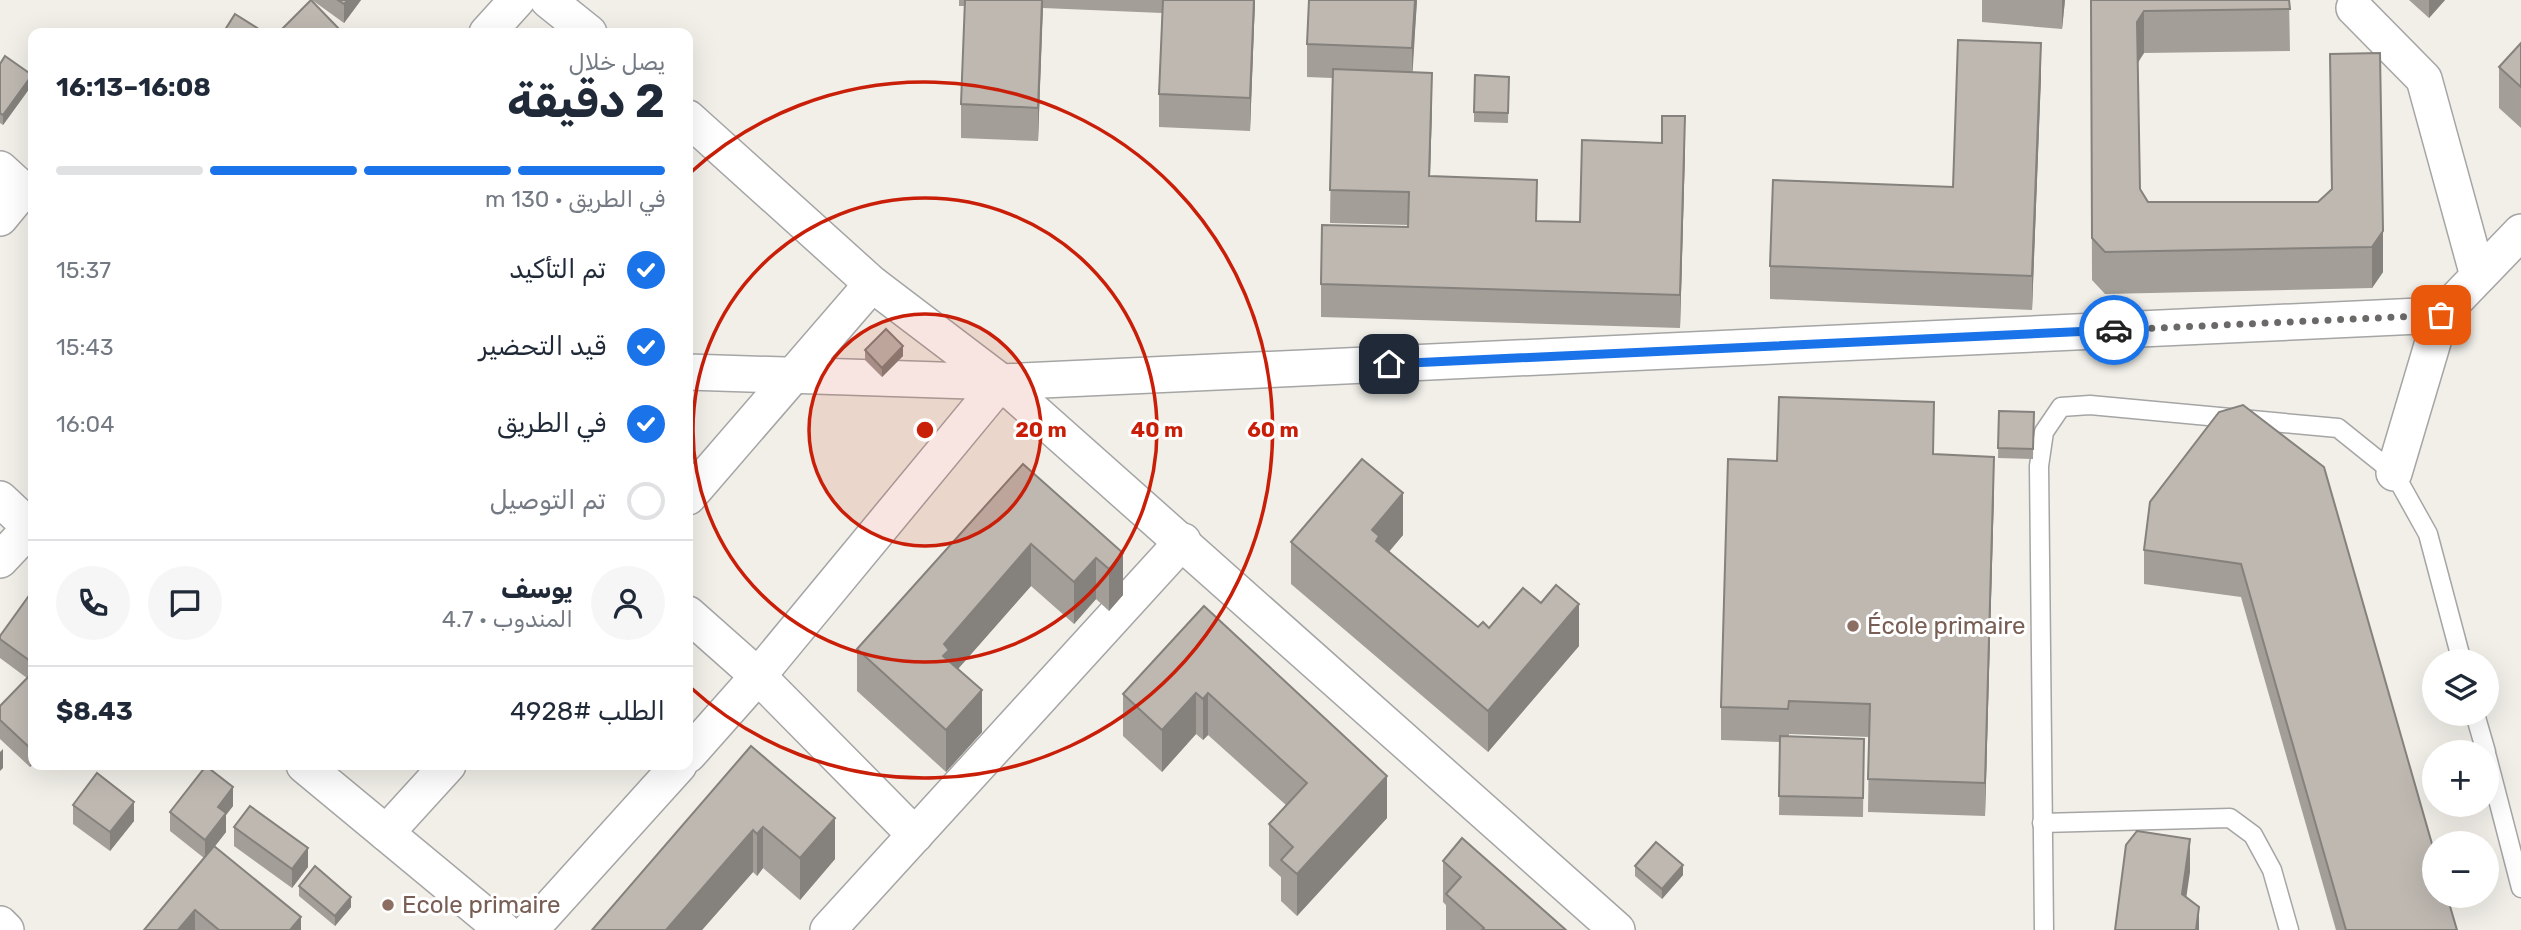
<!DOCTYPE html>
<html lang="ar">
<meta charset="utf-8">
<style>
:root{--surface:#fff;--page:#f6f6f7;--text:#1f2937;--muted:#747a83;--line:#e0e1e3;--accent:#1a73e8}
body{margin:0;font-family:Rubik,"Noto Naskh Arabic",sans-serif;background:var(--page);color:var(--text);direction:rtl;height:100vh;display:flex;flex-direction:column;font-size:26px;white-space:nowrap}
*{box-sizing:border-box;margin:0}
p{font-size:23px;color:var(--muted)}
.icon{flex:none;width:38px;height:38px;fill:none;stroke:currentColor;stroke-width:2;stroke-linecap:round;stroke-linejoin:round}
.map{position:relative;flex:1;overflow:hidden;direction:ltr}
.drawer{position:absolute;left:28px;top:28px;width:665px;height:742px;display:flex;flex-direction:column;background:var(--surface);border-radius:14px;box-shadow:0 7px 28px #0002;direction:rtl}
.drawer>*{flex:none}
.tools{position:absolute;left:2422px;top:649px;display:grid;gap:14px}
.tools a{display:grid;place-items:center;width:77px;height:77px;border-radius:50%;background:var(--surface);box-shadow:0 7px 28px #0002;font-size:35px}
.pin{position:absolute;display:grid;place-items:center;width:60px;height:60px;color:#fff;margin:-30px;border-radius:14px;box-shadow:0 4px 10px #0006}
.courier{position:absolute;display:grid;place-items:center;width:70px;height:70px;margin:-35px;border:5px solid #1a73e8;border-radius:50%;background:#fff;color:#222;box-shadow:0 2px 9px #0007}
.overview em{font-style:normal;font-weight:700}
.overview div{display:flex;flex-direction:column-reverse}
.overview{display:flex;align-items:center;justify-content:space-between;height:119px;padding:0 28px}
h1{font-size:46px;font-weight:700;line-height:52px}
.bar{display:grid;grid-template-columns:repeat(4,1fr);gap:10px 7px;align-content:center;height:84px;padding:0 28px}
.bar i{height:9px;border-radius:5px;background:var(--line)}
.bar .current{background:var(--accent)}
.bar p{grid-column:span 4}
.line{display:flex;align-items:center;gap:18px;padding:0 28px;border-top:2px solid var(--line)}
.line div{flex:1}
.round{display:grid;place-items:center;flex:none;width:74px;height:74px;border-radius:37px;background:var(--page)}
ol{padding:0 28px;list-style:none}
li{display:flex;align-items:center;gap:21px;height:77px}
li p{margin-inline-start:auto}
li .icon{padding:7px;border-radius:50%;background:var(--accent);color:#fff;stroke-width:4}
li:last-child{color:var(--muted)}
li i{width:38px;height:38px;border:4px solid var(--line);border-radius:50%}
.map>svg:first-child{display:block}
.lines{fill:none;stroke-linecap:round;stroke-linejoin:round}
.lane-casing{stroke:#a5a5a5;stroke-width:21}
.street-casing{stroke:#a5a5a5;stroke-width:38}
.lane{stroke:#fff;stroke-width:18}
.street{stroke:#fff;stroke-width:35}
.wall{fill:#a39e98}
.shaded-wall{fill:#85817c}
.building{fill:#beb8b1;stroke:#85817c;stroke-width:2}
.done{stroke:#6a6967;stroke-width:7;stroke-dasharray:0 12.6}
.route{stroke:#1a73e8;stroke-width:9}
.ring{fill:none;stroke:#c91f09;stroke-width:3.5}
.education-dot{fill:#8d6e63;stroke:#fff;stroke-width:2.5}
.labels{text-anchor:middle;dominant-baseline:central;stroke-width:6;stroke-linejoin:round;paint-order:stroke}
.education-label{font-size:24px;fill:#785e54;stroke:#fff;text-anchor:start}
.centre{fill:#c91f09;stroke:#fff;stroke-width:3.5}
.ring-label{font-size:21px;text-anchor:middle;font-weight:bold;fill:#c91f09;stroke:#fff;stroke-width:6;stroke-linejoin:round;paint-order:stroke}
</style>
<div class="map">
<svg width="2521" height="930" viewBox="0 0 2521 930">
<rect width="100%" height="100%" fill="#f1efe8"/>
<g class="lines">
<g class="lane-casing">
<g id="lane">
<path d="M2475 714 2486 752"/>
<path d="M2487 757 2521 888"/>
<path d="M2042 823 2230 818 2253 835 2272 870 2289 930"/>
<path d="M2044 930 2039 466 2044 432 2061 407 2090 405 2338 428 2394 473 2428 534 2462 662"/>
</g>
</g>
<g class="street-casing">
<g id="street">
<path d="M548 0 589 33"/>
<path d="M2354 8 2424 79 2478 276"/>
<path d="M487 33 517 0"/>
<path d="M688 118 872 284 1001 382 1617 930"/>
<path d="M0 169 23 190 0 218"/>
<path d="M688 372 1001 382 2441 315"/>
<path d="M2394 473 2441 315 2521 232"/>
<path d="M688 497 872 284"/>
<path d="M0 499 33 530"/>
<path d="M0 560 33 525"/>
<path d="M688 614 758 676 915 835"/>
<path d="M688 755 758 676 1001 382"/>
<path d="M304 765 503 930"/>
<path d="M386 833 448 765"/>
<path d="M0 924 6 930"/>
<path d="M530 930 679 765"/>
<path d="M828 930 1183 541"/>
</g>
</g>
<use href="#lane" class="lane"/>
<use href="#street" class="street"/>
</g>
<g class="wall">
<path d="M312 0H361L344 23Z"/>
<path d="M959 0H1255L1250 131 1159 127V94L1162 13 1043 8 1038 141 961 138V104L965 6H959Z"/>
<path d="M1417 0 1412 72 1432 106 1430 176 1537 221 1580 222 1685 149 1680 328 1321 317V284L1408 227V225L1330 223 1332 78 1307 77V44Z"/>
<path d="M1982 0H2065L2062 29 1982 22Z"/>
<path d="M2091 0H2289L2290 51 2144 53 2138 63 2140 189 2148 202H2318L2331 189 2330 54 2383 272 2372 288 2105 294 2092 280Z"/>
<path d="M2409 0H2445L2429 18Z"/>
<path d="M2521 43V128L2499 108V67Z"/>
<path d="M0 64 32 85 3 125 0 123Z"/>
<path d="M2041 76 2032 310 1770 299V266L1953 187Z"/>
<path d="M1509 77 1508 123 1474 122V112Z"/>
<path d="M865 350 903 356 882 377 865 360Z"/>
<path d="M1999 411 2034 412 2033 459 1998 458Z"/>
<path d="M2219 412 2457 930H2336L2241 597 2144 584V550Z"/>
<path d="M1933 454 1994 490 1985 816 1868 812 1869 737 1789 734V737L1864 739 1863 817 1779 815 1780 742 1721 740V707L1777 461Z"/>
<path d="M1023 464 1123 553V595L1109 611 1096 599 1074 624 1031 586 958 669 982 732 946 772 857 691V649Z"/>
<path d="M1403 535 1389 552 1478 627 1489 628 1579 646 1488 752 1291 584V542Z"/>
<path d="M33 590V764L30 767 0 739V706L27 678 0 658V636Z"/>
<path d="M1204 606 1387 818 1297 916 1281 901V877L1269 866V824L1286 805 1208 735 1203 740 1196 734 1162 772 1123 736V694Z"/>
<path d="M751 746 835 859 800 900 763 868 757 876 753 872 702 930H592Z"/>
<path d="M73 805 134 821 110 851 73 824Z"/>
<path d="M233 806 226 815V832L215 846 301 930H144L204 858 170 831V812Z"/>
<path d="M234 827 308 867 292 888 234 846Z"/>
<path d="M1443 861 1566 930H1446V905L1443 902Z"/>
<path d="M1635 866 1683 875 1662 899 1635 876Z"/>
<path d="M299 886 351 907 335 926 299 896Z"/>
</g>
<g class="shaded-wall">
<path d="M348 0H361L344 23V4Z"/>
<path d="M1042 0H1043L1038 141V108Z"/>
<path d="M1254 0H1255L1250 131V98Z"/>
<path d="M1415 0H1417L1412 81V48Z"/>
<path d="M2062 0H2065L2062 29Z"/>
<path d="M2429 0H2445L2429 18Z"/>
<path d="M2144 11V53L2137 63V22Z"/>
<path d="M2041 43V76L2032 310V276Z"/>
<path d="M1432 73V106L1429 210V176Z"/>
<path d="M32 75V85L3 125V115Z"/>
<path d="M1685 116V149L1680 328V295Z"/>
<path d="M2383 231V272L2372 288V247Z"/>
<path d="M903 346V356L882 377V368Z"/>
<path d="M1994 457V490L1985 816V783Z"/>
<path d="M1403 493V535L1379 563 1372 530Z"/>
<path d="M1031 544V586L949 679 943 656 944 644Z"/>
<path d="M1123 553V595L1109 611V569Z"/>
<path d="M1096 558V599L1074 624V582Z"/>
<path d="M1579 604V646L1488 752V711Z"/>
<path d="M982 690V732L946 772V730Z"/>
<path d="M1196 693V734L1162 772V730Z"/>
<path d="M1208 693V735L1203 740V699Z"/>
<path d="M33 745V764L30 767V748Z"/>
<path d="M3 749V768L0 771V752Z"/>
<path d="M1387 776V818L1297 916V874Z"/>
<path d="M233 787V806L226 815V832L205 859V840L218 807Z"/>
<path d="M134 802V821L110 851V832Z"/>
<path d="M835 818V859L800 900V858Z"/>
<path d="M763 827V868L757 876V834Z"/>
<path d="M753 830V872L702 930H666Z"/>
<path d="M2190 839V872L2182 927V894Z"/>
<path d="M308 848V867L292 888V869Z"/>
<path d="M1683 865V875L1662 899V889Z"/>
<path d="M351 897V907L335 926V916Z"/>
<path d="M2199 907V930H2196Z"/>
<path d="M195 910V930H178Z"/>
<path d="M301 917V930H290Z"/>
</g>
<g class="building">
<path d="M311 0 343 33H288L283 28Z"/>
<path d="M338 0H348L344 4Z"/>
<path d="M965 0H1042L1038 108 961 104Z"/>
<path d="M1163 0H1254L1250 98 1159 94Z"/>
<path d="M1309 0H1415L1412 48 1307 44Z"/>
<path d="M2091 0H2289L2290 9 2144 11 2137 22 2140 189 2148 202H2318L2332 189 2330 54 2380 53 2383 231 2372 247 2105 252 2092 238Z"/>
<path d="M235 14 265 33H223Z"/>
<path d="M1958 40 2041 43 2032 276 1770 266 1773 180 1953 187Z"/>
<path d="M2521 43V87L2499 67Z"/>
<path d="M5 56 32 75 3 115 0 113V64Z"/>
<path d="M1333 69 1432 73 1429 176 1537 180 1536 221 1580 222 1582 140 1662 143V116H1685L1680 295 1321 284 1322 225 1408 227 1409 192 1330 190Z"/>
<path d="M1475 75 1509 77 1508 113 1474 112Z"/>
<path d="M886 329 903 346 882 368 865 350Z"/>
<path d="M1779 397 1934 402 1933 454 1994 457 1985 783 1868 779 1870 704 1789 701 1788 709 1721 707 1728 459 1777 461Z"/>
<path d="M2243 405 2324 467 2434 851V896H2447L2457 930H2346L2241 564 2144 550 2150 502 2219 412Z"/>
<path d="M1999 411 2034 412 2033 449 1998 448Z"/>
<path d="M1362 459 1403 493 1372 530 1379 536 1376 541 1478 627 1483 622 1489 628 1523 588 1541 603 1556 585 1579 604 1488 711 1291 542Z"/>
<path d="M1023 464 1123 553 1109 569 1096 558 1074 582 1031 544 944 644 949 650 943 656 982 690 946 730 857 649Z"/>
<path d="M33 590V663L0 639V636Z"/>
<path d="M1204 606 1387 776 1297 874 1281 860 1293 847 1269 824 1307 783 1208 693 1203 699 1196 693 1162 730 1123 694Z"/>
<path d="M33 672V745L30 748 0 720V706Z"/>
<path d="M1780 736 1864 739 1863 798 1779 796Z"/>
<path d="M751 746 835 818 800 858 763 827 757 834 753 830 666 930H592Z"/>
<path d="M206 766 233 787 218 807 226 813 205 840 170 812Z"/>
<path d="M97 773 134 802 110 832 73 805Z"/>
<path d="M250 806 308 848 292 869 234 827Z"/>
<path d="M2137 831 2190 839 2182 894 2199 907 2196 930H2115L2126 845Z"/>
<path d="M1462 838 1566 930H1482L1484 928 1446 894 1461 877 1443 861Z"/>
<path d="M1656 842 1683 865 1662 889 1635 866Z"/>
<path d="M214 846 301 917 290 930H219L195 910 178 930H144Z"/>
<path d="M315 866 351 897 335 916 299 886Z"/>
</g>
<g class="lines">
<path class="done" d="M2114 330 2441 315"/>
<path class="route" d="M1389 364 2114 330"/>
</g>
<circle cx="925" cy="430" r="116" fill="#c91f09" fill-opacity=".12"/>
<g class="ring">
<circle cx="925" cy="430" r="116"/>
<circle cx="925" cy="430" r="232"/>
<path d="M690 173A348 348 0 1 1 690 687"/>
</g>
<g class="education-dot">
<circle cx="1853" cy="626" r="7"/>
<circle cx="388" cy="905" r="7"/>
</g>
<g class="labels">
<g class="education-label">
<text x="1867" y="626">École primaire</text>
<text x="402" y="905">Ecole primaire</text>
</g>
</g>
<circle cx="925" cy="430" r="10" class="centre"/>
<g class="ring-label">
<text x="1041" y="437">20 m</text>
<text x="1157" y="437">40 m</text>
<text x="1273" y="437">60 m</text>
</g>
</svg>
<div class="tools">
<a><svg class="icon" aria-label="layers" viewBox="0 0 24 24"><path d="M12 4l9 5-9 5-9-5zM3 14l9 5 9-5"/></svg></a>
<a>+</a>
<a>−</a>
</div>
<div class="pin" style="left:2441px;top:315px;background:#ea580c"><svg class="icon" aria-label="bag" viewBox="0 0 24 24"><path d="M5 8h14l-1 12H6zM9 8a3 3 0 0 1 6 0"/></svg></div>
<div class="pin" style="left:1389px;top:364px;background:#1f2937"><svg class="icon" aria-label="home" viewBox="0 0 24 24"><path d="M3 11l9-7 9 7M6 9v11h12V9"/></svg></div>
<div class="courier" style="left:2114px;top:330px"><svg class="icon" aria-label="car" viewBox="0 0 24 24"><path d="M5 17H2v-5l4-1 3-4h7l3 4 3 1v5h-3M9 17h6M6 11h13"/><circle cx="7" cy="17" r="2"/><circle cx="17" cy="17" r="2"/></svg></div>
<section class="drawer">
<div class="overview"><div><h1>2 دقيقة</h1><p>يصل خلال</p></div><em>16:08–16:13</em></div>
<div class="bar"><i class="current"></i><i class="current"></i><i class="current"></i><i></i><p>في الطريق · 130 m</p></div>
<ol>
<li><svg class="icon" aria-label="check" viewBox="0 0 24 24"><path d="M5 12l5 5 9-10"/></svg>تم التأكيد<p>15:37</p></li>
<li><svg class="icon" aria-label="check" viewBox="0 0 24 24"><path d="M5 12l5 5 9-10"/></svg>قيد التحضير<p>15:43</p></li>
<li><svg class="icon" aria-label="check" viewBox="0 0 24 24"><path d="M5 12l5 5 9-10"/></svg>في الطريق<p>16:04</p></li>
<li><i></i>تم التوصيل</li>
</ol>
<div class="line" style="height:126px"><a class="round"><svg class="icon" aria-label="person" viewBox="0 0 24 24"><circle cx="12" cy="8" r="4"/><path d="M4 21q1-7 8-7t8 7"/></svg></a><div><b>يوسف</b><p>المندوب · 4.7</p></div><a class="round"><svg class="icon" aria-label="chat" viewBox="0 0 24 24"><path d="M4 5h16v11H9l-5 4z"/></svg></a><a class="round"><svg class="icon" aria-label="phone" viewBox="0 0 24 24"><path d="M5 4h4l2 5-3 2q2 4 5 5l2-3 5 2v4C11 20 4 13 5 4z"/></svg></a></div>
<div class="line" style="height:91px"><div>الطلب #4928</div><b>$8.43</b></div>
</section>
</div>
